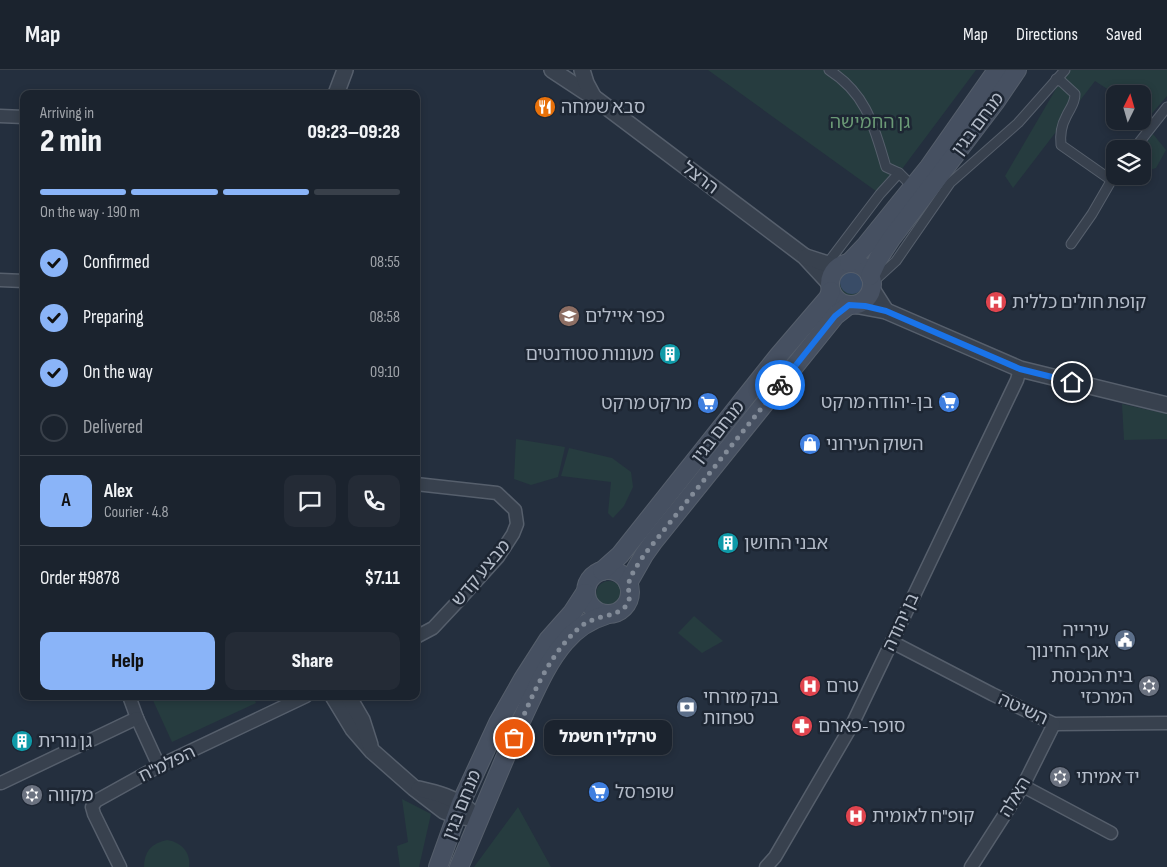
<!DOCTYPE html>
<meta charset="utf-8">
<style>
:root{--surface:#1b232e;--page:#242b36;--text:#f1f3f6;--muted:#a0a4aa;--line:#39404a;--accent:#8ab4f8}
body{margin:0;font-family:"Sofia Sans Condensed","Noto Sans Hebrew",sans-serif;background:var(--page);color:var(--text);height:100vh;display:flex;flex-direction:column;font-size:19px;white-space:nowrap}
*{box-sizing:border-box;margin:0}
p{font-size:16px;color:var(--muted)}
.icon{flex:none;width:28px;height:28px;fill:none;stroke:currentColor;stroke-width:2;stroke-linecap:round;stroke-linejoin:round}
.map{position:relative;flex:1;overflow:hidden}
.side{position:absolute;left:20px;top:20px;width:400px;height:610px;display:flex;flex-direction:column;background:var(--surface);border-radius:10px;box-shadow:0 2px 8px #0003,0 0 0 1px var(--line)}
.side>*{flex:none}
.needle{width:32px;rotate:5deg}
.fabs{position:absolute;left:1106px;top:15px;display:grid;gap:10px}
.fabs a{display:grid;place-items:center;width:45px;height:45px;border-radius:10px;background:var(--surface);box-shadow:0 2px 8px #0003,0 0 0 1px var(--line);font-size:25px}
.pin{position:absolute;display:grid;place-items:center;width:42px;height:42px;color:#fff;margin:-21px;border:2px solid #fff;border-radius:50%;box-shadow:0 1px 5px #0007}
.courier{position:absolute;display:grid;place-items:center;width:50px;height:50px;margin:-25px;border:4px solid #1a73e8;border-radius:50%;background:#fff;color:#222;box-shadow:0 1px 6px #0007}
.bubble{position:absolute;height:35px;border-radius:10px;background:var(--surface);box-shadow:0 2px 8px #0003,0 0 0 1px var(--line);font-size:16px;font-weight:800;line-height:35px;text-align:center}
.head em{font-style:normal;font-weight:800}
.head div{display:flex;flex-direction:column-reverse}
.head{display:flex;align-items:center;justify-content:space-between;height:85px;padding:0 20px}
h1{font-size:32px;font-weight:800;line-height:38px}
.bar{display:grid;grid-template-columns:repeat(4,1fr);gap:8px 5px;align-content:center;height:60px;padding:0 20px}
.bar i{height:6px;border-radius:4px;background:var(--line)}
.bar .current{background:var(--accent)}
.bar p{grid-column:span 4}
.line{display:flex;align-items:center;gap:12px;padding:0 20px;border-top:1px solid var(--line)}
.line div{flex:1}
.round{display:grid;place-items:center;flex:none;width:52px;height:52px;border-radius:10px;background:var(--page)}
ol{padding:0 20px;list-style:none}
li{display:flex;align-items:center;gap:15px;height:55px}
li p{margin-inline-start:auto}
li .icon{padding:5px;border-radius:50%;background:var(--accent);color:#111;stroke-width:4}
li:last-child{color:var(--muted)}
li i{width:28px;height:28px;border:2px solid var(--line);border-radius:50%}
.cta{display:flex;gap:10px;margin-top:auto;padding:10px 20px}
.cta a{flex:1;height:58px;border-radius:10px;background:var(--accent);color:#111;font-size:20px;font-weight:800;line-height:58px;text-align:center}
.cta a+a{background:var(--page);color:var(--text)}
header{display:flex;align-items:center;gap:30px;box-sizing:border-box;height:70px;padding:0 25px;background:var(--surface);border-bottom:1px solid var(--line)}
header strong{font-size:24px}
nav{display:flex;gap:28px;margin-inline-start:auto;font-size:18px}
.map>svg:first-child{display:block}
.green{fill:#263c3f}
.water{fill:#394c67}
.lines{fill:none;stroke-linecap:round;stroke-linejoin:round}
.pedestrian-casing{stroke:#565f6c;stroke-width:11}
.minor-casing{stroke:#565f6c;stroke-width:15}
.tertiary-casing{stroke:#565f6c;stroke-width:18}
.secondary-casing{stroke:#565f6c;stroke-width:20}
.pedestrian{stroke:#38414e;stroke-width:9}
.minor{stroke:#38414e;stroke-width:12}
.tertiary{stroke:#38414e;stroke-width:15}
.secondary{stroke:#465061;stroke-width:18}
.done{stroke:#828b98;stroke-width:5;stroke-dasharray:0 9}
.route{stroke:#1a73e8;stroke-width:6}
.labels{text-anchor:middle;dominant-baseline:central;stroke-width:5;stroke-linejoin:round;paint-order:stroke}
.poi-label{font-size:18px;fill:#b4bcc9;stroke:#1d2633;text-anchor:start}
.park-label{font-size:18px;fill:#6b9a76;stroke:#1d2633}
.street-label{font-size:18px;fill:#b4bcc9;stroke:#1d2633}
</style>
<header>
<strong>Map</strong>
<nav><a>Map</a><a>Directions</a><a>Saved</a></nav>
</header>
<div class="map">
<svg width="1167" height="797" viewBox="0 0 1167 797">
<rect width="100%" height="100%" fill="#242f3e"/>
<g class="green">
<path d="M708 0H976L899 103 880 124Z"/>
<path d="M1067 0H1167V26L1149 47 1143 43 1142 24H1115L1095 11 1013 118 1005 106Z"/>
<path d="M1153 64 1166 80 1156 98 1143 102 1142 79Z"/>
<circle cx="852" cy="213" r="16"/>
<path d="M1122 334 1167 344V369L1124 370Z"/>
<path d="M516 369 565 377 558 407 531 415 514 409Z"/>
<path d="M569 378 612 388 631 402 633 417 624 436 613 448 608 443 611 412 561 406Z"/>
<circle cx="609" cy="524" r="13"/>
<path d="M694 546 723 571 702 583 678 563Z"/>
<path d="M151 626H253L256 633 172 672Z"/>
<path d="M402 729 431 744 419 797H400L397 776 408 772Z"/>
<path d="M518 737 551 797H474Z"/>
<path d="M167 770C181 772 191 782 189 797H144C144 782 151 773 167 770Z"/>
</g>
<circle class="water" cx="852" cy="212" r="12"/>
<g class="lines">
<g class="pedestrian-casing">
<g id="pedestrian">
<path d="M829 0C867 24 874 57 886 97L899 103 912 116"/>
<path d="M1056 9 1062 12 1075 24C1075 34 1070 38 1066 47 1061 56 1060 65 1061 75L1111 110"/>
<path d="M1134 79 1167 37"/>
<path d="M1071 174 1092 144 1114 106"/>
<path d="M827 194 880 124 899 103"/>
<path d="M872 213 896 191 950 113 1018 53 1065 0"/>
</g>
</g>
<g class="minor-casing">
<g id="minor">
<path d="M0 46 24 47"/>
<path d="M0 210 24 211"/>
<path d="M416 414 497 423 515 440 517 454 513 464 498 487 461 528 433 558 416 567"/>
<path d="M892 572 992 624 1054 654 1167 653"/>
<path d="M129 626 137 648 159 696"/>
<path d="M1 713 137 648"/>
<path d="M1023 716 1111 763"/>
<path d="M120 797 94 744 92 737 96 731 159 696 306 626"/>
<path d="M766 797 775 787 852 655 1017 310 1020 299"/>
<path d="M971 797 1023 716 1054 654"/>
</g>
</g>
<g class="tertiary-casing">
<g id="tertiary">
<path d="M552 0 596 29 804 186 829 213"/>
<path d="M582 0 586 13 593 26"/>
<path d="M336 24 345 0"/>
<path d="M806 187 837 197"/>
<path d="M872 219 886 241"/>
<path d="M854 235 886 241 1020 299 1167 335"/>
<path d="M333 626 353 659 372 681 414 718 444 741 457 746 479 749"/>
<path d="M348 626 362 650 370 675"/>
<path d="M419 719C437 723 455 728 469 740"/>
</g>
</g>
<g class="secondary-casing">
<g id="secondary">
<circle cx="851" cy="214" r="21"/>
<path d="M849 193 866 175 929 97 997 0"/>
<path d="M870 206 878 189 891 169 996 31 1017 0"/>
<circle cx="608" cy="522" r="22"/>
<path d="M602 501 620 485 779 285 828 228 831 221"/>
<path d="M628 513 644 485 654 471 835 246 849 235"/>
<path d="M438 797 461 733 498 653 523 609 548 570 572 543 585 523"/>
<path d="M459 797C480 748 500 698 522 649 535 622 546 594 565 572 577 558 589 550 606 545"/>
</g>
</g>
<use href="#pedestrian" class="pedestrian"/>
<use href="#minor" class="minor"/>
<use href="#tertiary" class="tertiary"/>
<use href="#secondary" class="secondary"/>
</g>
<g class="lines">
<path class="done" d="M514 668C531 629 547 586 580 557 594 545 616 547 625 537 634 526 626 521 629 512 632 502 639 493 644 485L780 315"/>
<path class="route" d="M780 315 835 246 849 235 865 236 886 241 1020 299 1072 312"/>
</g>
<defs>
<g id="restaurant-disc" transform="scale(1.125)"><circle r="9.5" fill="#e8710a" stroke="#1d2633"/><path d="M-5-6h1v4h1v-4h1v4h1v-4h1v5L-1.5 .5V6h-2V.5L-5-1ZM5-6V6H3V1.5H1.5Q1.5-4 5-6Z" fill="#fff"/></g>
<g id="hospital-disc" transform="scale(1.125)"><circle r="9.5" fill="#e0444e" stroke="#1d2633"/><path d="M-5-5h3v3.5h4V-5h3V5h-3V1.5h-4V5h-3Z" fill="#fff"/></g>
<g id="university-disc" transform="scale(1.125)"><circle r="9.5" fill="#8d6e63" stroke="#1d2633"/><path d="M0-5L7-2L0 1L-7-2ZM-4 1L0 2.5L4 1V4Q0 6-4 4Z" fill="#fff"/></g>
<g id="building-disc" transform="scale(1.125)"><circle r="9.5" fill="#0f9aa8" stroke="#1d2633"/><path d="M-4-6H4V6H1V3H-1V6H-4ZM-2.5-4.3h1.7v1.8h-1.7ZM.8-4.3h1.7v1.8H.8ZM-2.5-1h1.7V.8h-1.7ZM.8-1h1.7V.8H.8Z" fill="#fff"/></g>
<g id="supermarket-disc" transform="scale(1.125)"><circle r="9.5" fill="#3f7fe0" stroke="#1d2633"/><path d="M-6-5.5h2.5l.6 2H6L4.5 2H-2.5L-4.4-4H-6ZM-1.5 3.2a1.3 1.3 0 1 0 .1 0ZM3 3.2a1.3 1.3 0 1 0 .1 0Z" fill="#fff"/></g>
<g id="shop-disc" transform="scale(1.125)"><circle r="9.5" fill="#3f7fe0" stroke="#1d2633"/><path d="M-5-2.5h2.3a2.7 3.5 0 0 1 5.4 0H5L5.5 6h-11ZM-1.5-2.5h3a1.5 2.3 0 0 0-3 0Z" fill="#fff"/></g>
<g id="civic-disc" transform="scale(1.125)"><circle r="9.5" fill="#5c6f8a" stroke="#1d2633"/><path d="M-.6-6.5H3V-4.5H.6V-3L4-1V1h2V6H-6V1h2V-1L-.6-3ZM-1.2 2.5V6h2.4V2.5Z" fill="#fff"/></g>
<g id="synagogue-disc" transform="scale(1.125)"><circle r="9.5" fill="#6b7280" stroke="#1d2633"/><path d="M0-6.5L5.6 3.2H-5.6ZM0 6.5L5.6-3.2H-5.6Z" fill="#fff"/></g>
<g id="bank-disc" transform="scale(1.125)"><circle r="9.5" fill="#5c6f8a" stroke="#1d2633"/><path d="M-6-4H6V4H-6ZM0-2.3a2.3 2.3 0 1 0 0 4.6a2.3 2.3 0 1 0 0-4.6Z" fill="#fff"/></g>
<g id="pharmacy-disc" transform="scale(1.125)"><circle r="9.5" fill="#e0444e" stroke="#1d2633"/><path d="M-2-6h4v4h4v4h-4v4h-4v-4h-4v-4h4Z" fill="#fff"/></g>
</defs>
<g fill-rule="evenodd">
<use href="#restaurant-disc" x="545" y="37"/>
<use href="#hospital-disc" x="996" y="232"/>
<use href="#university-disc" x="569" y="246"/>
<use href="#building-disc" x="670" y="284"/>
<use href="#supermarket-disc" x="949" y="332"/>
<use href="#supermarket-disc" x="708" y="333"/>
<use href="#shop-disc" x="810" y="374"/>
<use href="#building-disc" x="728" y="473"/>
<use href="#civic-disc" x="1125" y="570"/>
<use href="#hospital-disc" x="810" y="616"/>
<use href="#synagogue-disc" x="1149" y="616"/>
<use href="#bank-disc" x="687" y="637"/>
<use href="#pharmacy-disc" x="802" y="656"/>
<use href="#building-disc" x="22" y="671"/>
<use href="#synagogue-disc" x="1060" y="707"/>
<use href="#supermarket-disc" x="599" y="722"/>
<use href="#synagogue-disc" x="32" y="725"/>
<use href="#hospital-disc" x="856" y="746"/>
</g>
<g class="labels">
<g class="poi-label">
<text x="561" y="37">סבא שמחה</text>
<text x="1012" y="232">קופת חולים כללית</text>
<text x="585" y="246">כפר איילים</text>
<text x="654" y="284" text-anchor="end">מעונות סטודנטים</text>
<text x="933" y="332" text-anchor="end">בן-יהודה מרקט</text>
<text x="692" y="333" text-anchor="end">מרקט מרקט</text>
<text x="826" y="374">השוק העירוני</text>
<text x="744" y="473">אבני החושן</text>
<text x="1109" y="560" text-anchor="end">עירייה<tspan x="1109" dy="21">אגף החינוך</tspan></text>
<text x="1133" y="606" text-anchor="end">בית הכנסת<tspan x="1133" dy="21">המרכזי</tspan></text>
<text x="826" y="616">טרם</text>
<text x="703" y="627">בנק מזרחי<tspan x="703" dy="21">טפחות</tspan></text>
<text x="818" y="656">סופר-פארם</text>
<text x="38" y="671">גן נורית</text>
<text x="1076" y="707">יד אמיתי</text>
<text x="615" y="722">שופרסל</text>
<text x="48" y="725">מקווה</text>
<text x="872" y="746">קופ"ח לאומית</text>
</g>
<g class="park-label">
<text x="870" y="52">גן החמישה</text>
</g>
<g class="street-label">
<text transform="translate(978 54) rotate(-53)">מנחם בגין</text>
<text transform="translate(700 108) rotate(37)">הרצל</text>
<text transform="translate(718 362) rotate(-52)">מנחם בגין</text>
<text transform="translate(481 503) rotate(-50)">מבצע קדש</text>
<text transform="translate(901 552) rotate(-65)">בן יהודה</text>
<text transform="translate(1023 639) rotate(25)">השיטה</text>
<text transform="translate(167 694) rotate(-26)">הפלמ"ח</text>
<text transform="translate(1015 727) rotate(-59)">האלה</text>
<text transform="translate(462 735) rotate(-68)">מנחם בגין</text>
</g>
</g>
</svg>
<div class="fabs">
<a><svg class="needle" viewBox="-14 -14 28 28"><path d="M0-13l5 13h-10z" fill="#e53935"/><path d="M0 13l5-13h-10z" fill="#a0a4aa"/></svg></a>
<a><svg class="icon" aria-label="layers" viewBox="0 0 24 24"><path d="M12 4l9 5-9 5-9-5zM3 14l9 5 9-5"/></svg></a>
</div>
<div class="pin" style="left:514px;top:668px;background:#ea580c"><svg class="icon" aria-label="bag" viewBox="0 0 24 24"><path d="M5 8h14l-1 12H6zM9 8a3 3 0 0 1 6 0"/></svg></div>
<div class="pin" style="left:1072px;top:312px;background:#1f2937"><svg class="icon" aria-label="home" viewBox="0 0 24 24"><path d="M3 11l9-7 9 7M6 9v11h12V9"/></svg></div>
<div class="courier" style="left:780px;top:315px"><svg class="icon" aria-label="bike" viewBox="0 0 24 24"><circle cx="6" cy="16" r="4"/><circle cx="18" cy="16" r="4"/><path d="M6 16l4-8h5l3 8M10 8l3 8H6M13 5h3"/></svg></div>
<div class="bubble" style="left:544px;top:650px;width:128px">טרקלין חשמל</div>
<section class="side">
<div class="head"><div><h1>2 min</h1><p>Arriving in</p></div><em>09:23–09:28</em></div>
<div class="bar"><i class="current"></i><i class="current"></i><i class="current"></i><i></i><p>On the way · 190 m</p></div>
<ol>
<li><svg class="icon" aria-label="check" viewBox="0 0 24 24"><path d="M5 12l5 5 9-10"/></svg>Confirmed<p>08:55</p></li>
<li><svg class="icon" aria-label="check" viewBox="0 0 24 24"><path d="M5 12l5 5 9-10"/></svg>Preparing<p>08:58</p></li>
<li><svg class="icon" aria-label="check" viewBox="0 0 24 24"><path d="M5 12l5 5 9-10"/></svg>On the way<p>09:10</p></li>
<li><i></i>Delivered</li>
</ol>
<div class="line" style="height:90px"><b class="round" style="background:var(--accent);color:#111">A</b><div><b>Alex</b><p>Courier · 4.8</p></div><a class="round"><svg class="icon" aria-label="chat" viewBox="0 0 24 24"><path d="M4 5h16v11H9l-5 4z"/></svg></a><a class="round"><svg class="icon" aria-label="phone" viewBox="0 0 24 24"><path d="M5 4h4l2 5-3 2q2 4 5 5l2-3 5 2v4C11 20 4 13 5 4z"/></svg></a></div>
<div class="line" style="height:65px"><div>Order #9878</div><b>$7.11</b></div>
<div class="cta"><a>Help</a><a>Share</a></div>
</section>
</div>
